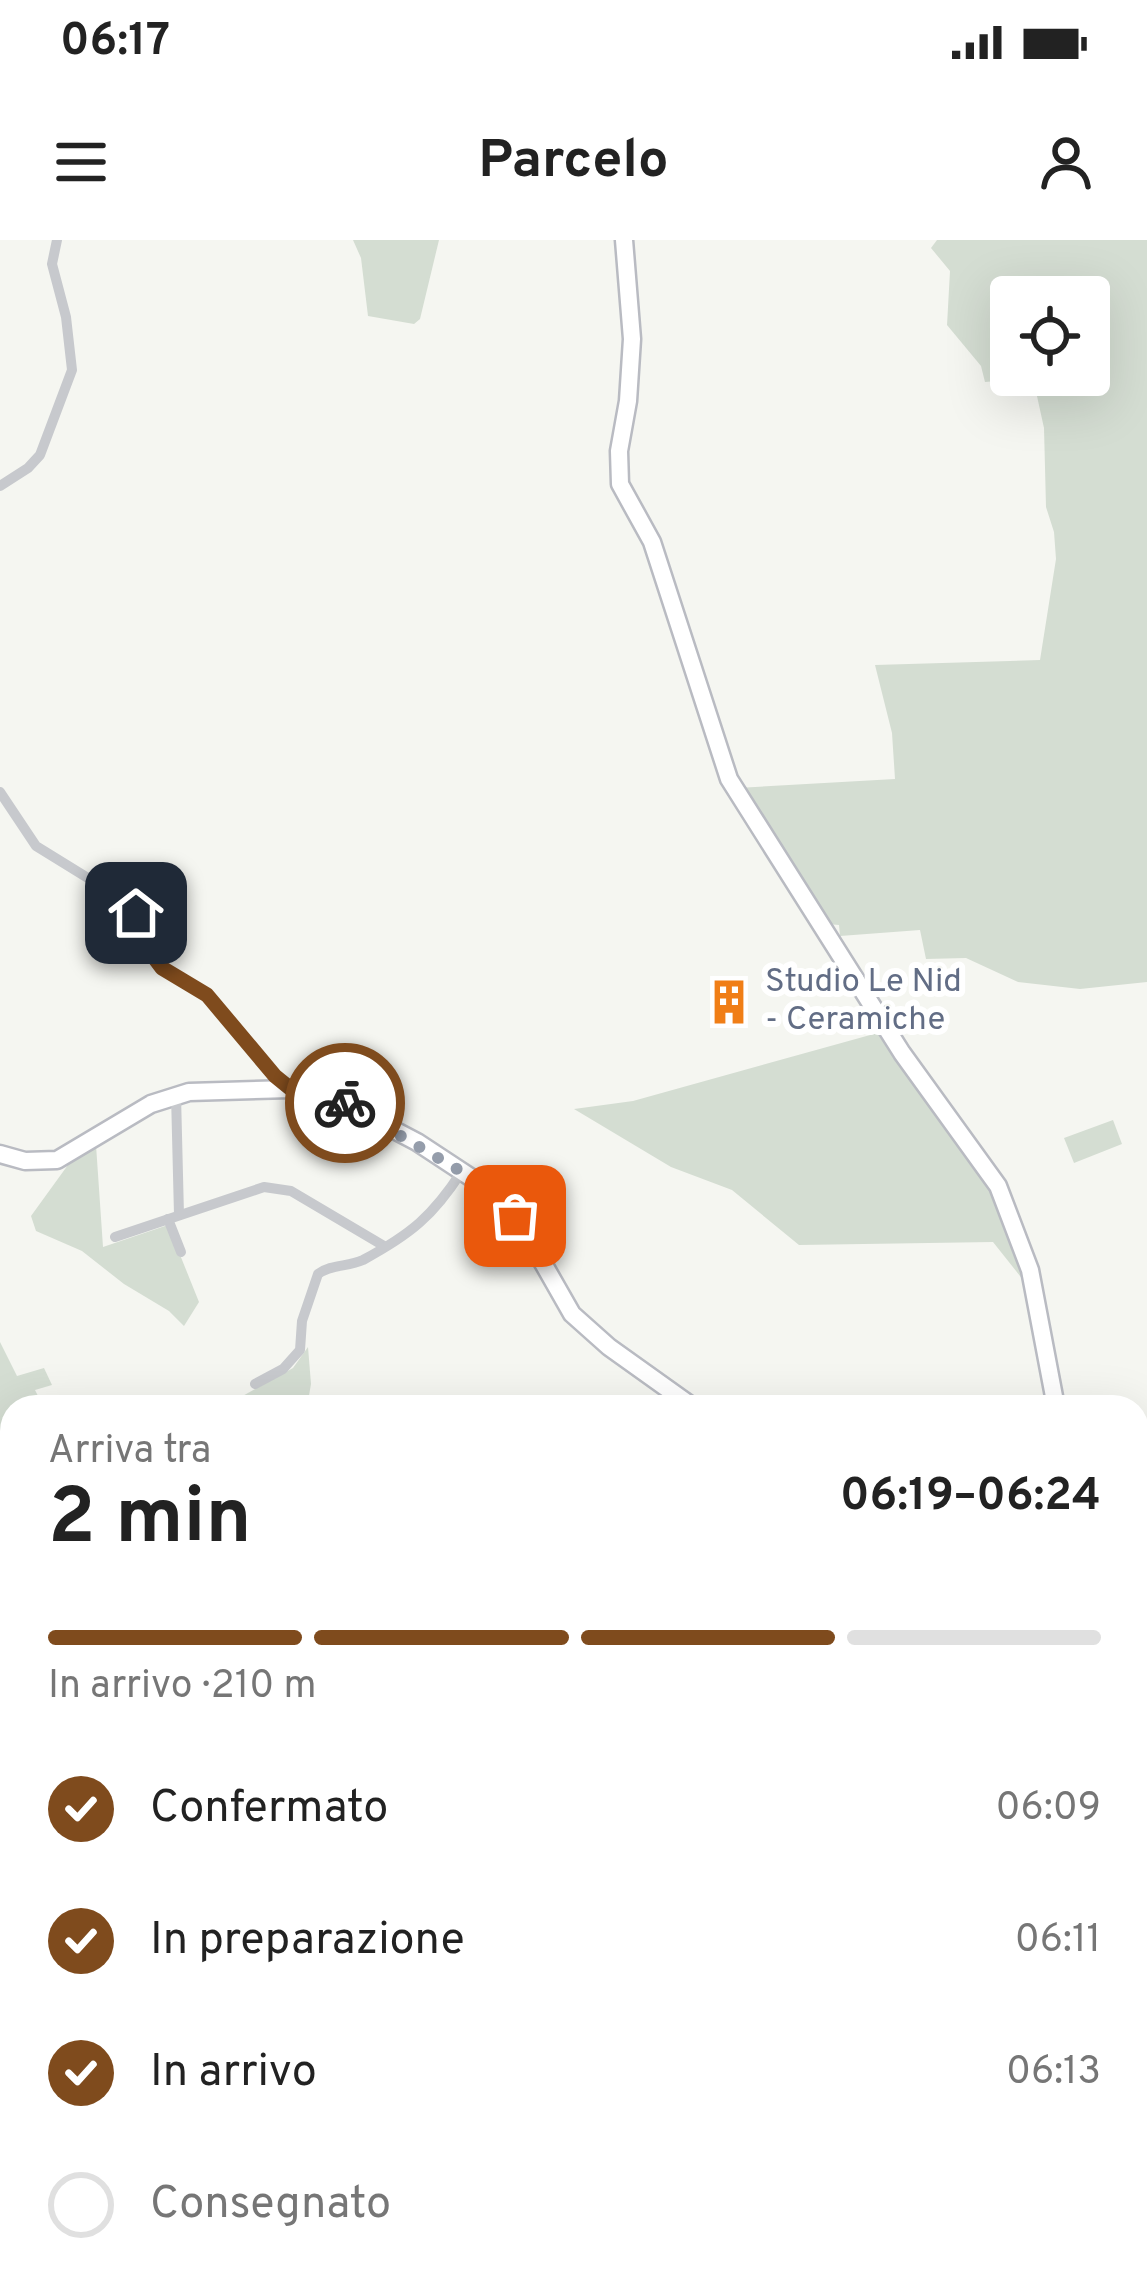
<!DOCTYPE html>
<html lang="it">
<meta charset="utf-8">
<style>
:root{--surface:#fff;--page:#f2f2f2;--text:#222;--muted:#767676;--line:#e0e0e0;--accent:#7f4b1d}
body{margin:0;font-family:Overpass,sans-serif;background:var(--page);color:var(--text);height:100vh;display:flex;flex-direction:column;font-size:45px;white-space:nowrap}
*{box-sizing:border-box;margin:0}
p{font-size:39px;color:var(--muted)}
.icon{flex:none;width:66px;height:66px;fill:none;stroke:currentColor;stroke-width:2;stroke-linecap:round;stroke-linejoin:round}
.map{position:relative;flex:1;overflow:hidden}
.panel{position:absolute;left:0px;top:1155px;width:1149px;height:900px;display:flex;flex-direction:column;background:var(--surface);border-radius:36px 36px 0 0;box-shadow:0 12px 48px #0002}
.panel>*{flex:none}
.buttons{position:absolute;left:990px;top:36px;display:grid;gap:24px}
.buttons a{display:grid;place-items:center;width:120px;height:120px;border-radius:12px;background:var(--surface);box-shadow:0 12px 48px #0002;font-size:60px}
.pin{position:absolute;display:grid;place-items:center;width:102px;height:102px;color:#fff;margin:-51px;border-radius:24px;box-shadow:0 6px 18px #0006}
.courier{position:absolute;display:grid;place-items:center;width:120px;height:120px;margin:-60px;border:9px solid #7f4b1d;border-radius:50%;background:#fff;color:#222;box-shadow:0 3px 15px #0007}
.headline em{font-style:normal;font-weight:700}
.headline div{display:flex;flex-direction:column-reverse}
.headline{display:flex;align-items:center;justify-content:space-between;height:204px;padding:0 48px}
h1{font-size:78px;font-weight:700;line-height:90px}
.bar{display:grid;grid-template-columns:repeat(4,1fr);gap:18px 12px;align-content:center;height:144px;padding:0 48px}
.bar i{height:15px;border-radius:9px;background:var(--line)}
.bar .selected{background:var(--accent)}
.bar p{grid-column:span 4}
ol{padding:0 48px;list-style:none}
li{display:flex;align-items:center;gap:36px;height:132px}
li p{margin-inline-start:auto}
li .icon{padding:12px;border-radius:50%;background:var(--accent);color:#fff;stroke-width:4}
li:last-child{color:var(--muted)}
li i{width:66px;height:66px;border:6px solid var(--line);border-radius:50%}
.status{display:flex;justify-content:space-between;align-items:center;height:84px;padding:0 60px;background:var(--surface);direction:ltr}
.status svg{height:33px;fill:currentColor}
header{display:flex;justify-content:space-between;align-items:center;height:156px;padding:0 48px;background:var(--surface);font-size:54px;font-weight:700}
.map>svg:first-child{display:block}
.green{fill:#d4ddd2;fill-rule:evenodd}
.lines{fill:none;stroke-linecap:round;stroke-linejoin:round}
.secondary-casing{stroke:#b9bbc2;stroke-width:21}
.primary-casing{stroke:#b9bbc0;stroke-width:22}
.street{stroke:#c7c9cd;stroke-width:10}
.secondary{stroke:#fff;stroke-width:16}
.primary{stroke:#fff;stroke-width:18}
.rail-casing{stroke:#a6aab1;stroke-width:8}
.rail{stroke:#fff;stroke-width:3;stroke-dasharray:9;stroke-linecap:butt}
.done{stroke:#959dab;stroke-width:12;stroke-dasharray:0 21.6}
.route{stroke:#7f4b1d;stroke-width:15}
.labels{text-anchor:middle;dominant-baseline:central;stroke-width:12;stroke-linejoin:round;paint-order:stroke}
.poi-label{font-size:33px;fill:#626d85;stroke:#fff;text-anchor:start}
</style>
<div class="status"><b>06:17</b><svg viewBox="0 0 49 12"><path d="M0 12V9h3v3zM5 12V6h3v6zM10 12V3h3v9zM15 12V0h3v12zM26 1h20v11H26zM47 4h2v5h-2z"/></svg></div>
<header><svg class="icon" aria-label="menu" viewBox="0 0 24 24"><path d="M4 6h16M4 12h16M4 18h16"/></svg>Parcelo<svg class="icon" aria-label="person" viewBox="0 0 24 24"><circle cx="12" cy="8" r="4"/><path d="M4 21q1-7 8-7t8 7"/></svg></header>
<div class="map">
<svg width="1147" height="2055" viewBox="0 0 1147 2055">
<rect width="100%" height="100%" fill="#f5f6f1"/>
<g class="green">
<path d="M353 0H439L420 79 414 84 368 76 361 18Z"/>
<path d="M937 0H1147V742L1080 749 1018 742 966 718 926 719 920 690 840 696 839 685 827 684 790 618 783 617 737 548 895 539 892 493 875 425 1040 420 1056 319 1054 292 1046 267 1044 188 1033 138 985 142 981 126 947 85 950 31 931 8ZM1011 57H1089V135H1011Z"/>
<path d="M881 792 988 942 1028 1046 993 1002 799 1005 732 950 671 927 574 869 633 861Z"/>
<path d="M1113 880 1122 904 1074 923 1064 898Z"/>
<path d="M96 905 103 1007 168 985 199 1062 184 1086 169 1071 124 1044 82 1011 36 991 31 976 73 918Z"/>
<path d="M0 1102 17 1136 44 1128 52 1145 35 1150 39 1158 32 1160 33 1167H12V1223L0 1230Z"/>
<path d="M308 1107 311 1144 307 1167H223L293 1128Z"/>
<path d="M0 1262 12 1279V1390L0 1376Z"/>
<path d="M1137 1387 1147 1396V1518L1137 1507Z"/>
<path d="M1137 1781H1147V1995L1137 2005Z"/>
<path d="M0 1857 12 1865V2043H396L398 2048 393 2055H0Z"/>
<path d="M1147 2007 1144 2055H1100L1112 2043H1137V2017Z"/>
</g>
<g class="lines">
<g class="secondary-casing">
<g id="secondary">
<path d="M624 0 632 99 628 161 619 211 620 244 652 302 729 539 902 813 998 946 1030 1030 1056 1167"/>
<path d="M0 914 25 921 57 920 151 864 189 852 291 849 335 859 417 902 496 954 523 988 572 1074 609 1107 693 1167"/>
<path d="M1137 1685 1147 1686"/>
</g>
</g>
<g class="primary-casing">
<g id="primary">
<path d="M1137 1580 1147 1581"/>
<path d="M0 1840 12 1832"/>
</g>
</g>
<g class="street">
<path d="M0 246 28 228 40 215 72 130 66 77 52 24 57 0"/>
<path d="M0 552 36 606 130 664 162 728 207 755 267 828 291 849"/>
<path d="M176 855 179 975"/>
<path d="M168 979 181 1012"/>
<path d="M115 997 264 947 291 951 384 1006"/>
<path d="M255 1144 283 1129 300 1110 302 1081 318 1034C331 1024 348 1027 363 1020 411 994 433 976 462 931"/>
</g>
<use href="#secondary" class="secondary"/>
<use href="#primary" class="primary"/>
<g class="rail-casing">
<g id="rail">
<path d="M1137 2012 1147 2001"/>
<path d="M1096 2055 1107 2043"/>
</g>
</g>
<use href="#rail" class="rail"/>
</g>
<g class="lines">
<path class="done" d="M345 863 484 945 515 976"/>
<path class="route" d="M136 673 153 716 162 728 207 755 275 836 291 849 345 863"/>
</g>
<defs>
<g id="building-bare" transform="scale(3.6)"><path d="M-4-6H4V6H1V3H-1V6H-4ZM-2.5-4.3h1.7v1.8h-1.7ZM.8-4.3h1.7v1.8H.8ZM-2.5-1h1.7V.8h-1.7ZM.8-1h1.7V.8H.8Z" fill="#f07e17" stroke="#fff" stroke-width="2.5" paint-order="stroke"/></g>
</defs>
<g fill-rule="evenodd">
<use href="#building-bare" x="729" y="762"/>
</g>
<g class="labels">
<g class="poi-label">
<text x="765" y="743">Studio Le Nid<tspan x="765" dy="38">- Ceramiche</tspan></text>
</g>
</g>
</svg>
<div class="buttons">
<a><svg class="icon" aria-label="locate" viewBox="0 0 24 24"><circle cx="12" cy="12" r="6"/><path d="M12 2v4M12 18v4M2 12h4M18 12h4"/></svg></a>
</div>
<div class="pin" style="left:515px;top:976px;background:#ea580c"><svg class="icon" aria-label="bag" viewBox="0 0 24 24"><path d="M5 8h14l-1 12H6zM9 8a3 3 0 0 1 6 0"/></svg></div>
<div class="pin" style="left:136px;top:673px;background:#1f2937"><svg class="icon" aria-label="home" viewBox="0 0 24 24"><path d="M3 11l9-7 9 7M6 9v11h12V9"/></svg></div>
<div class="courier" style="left:345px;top:863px"><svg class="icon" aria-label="bike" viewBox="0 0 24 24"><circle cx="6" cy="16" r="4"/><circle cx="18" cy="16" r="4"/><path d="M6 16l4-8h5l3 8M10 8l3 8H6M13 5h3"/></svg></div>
<section class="panel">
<div class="headline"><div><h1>2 min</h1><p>Arriva tra</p></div><em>06:19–06:24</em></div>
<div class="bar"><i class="selected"></i><i class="selected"></i><i class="selected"></i><i></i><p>In arrivo · 210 m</p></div>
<ol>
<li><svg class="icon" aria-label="check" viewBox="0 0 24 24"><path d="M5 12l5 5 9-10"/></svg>Confermato<p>06:09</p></li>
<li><svg class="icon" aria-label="check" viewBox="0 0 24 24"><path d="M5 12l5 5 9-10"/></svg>In preparazione<p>06:11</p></li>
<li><svg class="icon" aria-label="check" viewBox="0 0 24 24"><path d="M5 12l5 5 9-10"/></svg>In arrivo<p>06:13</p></li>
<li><i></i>Consegnato</li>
</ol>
</section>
</div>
